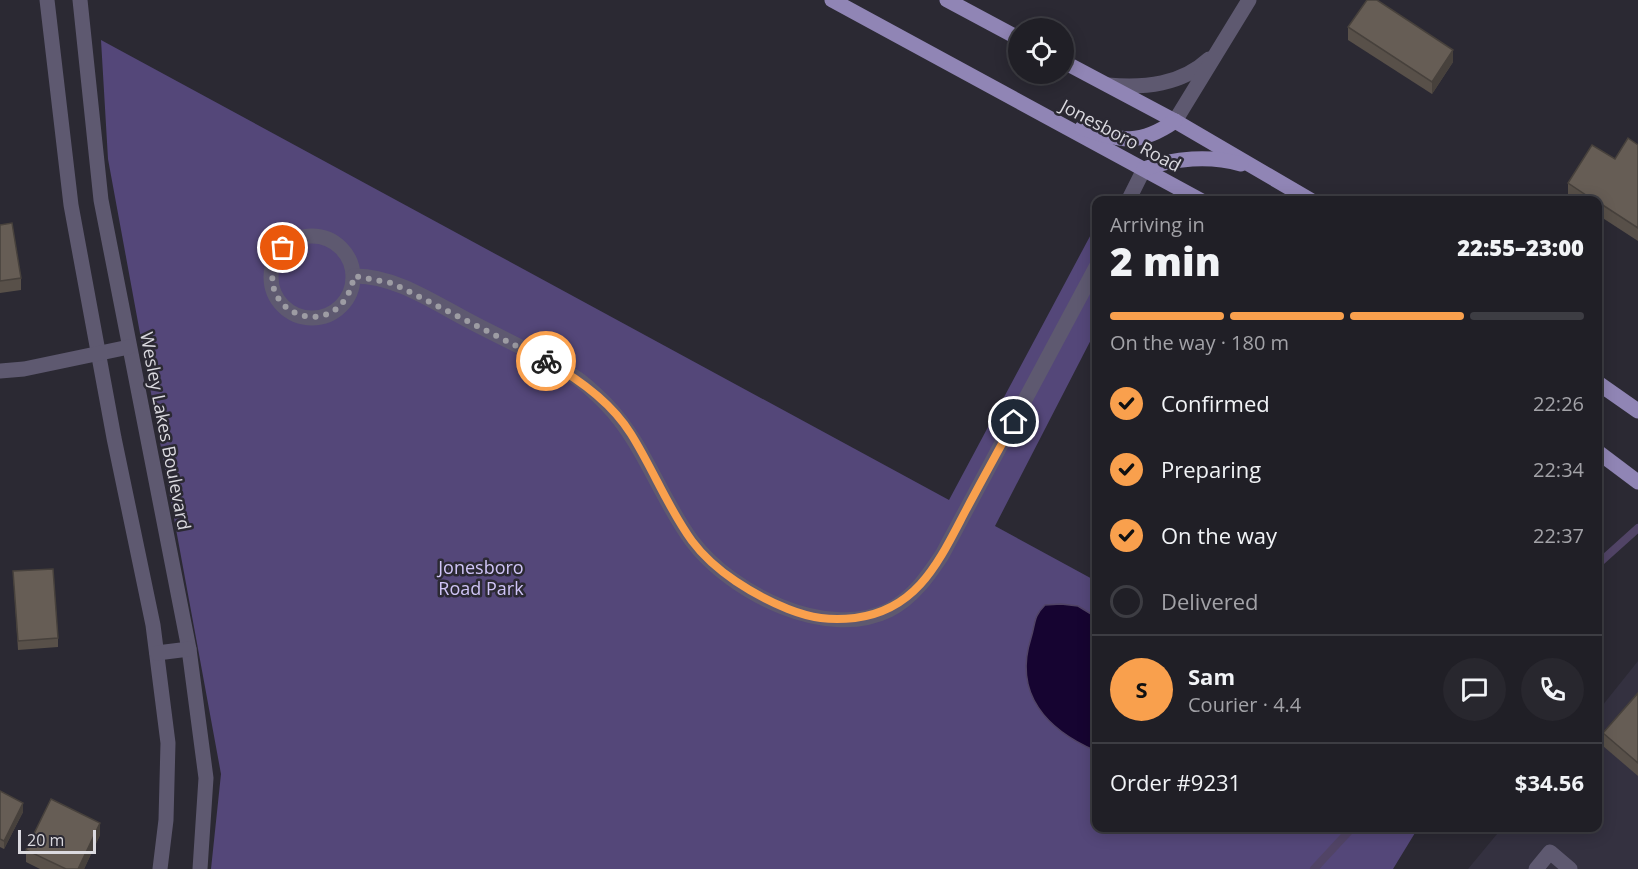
<!DOCTYPE html>
<meta charset="utf-8">
<style>
:root{--surface:#201f26;--page:#28272e;--text:#f1f3f6;--muted:#a2a2a7;--line:#3d3d43;--accent:#f9a04d}
body{margin:0;font-family:"Open Sans",sans-serif;background:var(--page);color:var(--text);height:100vh;display:flex;flex-direction:column;font-size:22px;white-space:nowrap}
*{box-sizing:border-box;margin:0}
p{font-size:20px;color:var(--muted)}
.icon{flex:none;width:33px;height:33px;fill:none;stroke:currentColor;stroke-width:2;stroke-linecap:round;stroke-linejoin:round}
.map{position:relative;flex:1;overflow:hidden}
.side{position:absolute;left:1092px;top:196px;width:510px;height:636px;display:flex;flex-direction:column;background:var(--surface);border-radius:12px;box-shadow:0 3px 15px #0003,0 0 0 2px var(--line)}
.side>*{flex:none}
.buttons{position:absolute;left:1008px;top:18px;display:grid;gap:12px}
.buttons a{display:grid;place-items:center;width:66px;height:66px;border-radius:50%;background:var(--surface);box-shadow:0 3px 15px #0003,0 0 0 2px var(--line);font-size:30px}
.scale{position:absolute;left:18px;bottom:15px;width:78px;box-sizing:border-box;padding-left:6px;border:3px solid #dbdae0;border-top:0;font-size:16px;line-height:21px;white-space:nowrap;color:#dbdae0;-webkit-text-stroke:4px #2b2933;paint-order:stroke}
.pin{position:absolute;display:grid;place-items:center;width:51px;height:51px;color:#fff;margin:-26px;border:3px solid #fff;border-radius:50%;box-shadow:0 2px 6px #0007}
.courier{position:absolute;display:grid;place-items:center;width:60px;height:60px;margin:-30px;border:4px solid #f9a04d;border-radius:50%;background:#fff;color:#222;box-shadow:0 2px 8px #0007}
.headline em{font-style:normal;font-weight:800}
.headline div{display:flex;flex-direction:column-reverse}
.headline{display:flex;align-items:center;justify-content:space-between;height:102px;padding:0 18px}
h1{font-size:39px;font-weight:800;line-height:45px}
.bar{display:grid;grid-template-columns:repeat(4,1fr);gap:9px 6px;align-content:center;height:72px;padding:0 18px}
.bar i{height:8px;border-radius:4px;background:var(--line)}
.bar .selected{background:var(--accent)}
.bar p{grid-column:span 4}
.line{display:flex;align-items:center;gap:15px;padding:0 18px;border-top:2px solid var(--line)}
.line div{flex:1}
.round{display:grid;place-items:center;flex:none;width:63px;height:63px;border-radius:32px;background:var(--page)}
ol{padding:0 18px;list-style:none}
li{display:flex;align-items:center;gap:18px;height:66px}
li p{margin-inline-start:auto}
li .icon{padding:6px;border-radius:50%;background:var(--accent);color:#111;stroke-width:4}
li:last-child{color:var(--muted)}
li i{width:33px;height:33px;border:3px solid var(--line);border-radius:50%}
.map>svg:first-child{display:block}
.built{fill:#343140}
.green{fill:#544779}
.water{fill:#160431;stroke:#514466;stroke-width:1.5}
.lines{fill:none;stroke-linecap:round;stroke-linejoin:round}
.stream{stroke:#514466;stroke-width:8}
.service{stroke:#5e5970;stroke-width:15}
.minor{stroke:#5e5970;stroke-width:15}
.primary{stroke:#9085b5;stroke-width:15}
.wall{fill:#585049}
.shaded-wall{fill:#47413c}
.building{fill:#665d55;stroke:#47413c;stroke-width:1.5}
.done{stroke:#9d9ca3;stroke-width:6;stroke-dasharray:0 10.8}
.route{stroke:#f9a04d;stroke-width:8}
.labels{text-anchor:middle;dominant-baseline:central;stroke-width:5;stroke-linejoin:round;paint-order:stroke}
.street-label{font-size:18px;fill:#dbdae0;stroke:#2b2933}
.park-label{font-size:18px;fill:#d0c5f7;stroke:#2b2933}
</style>
<div class="map">
<svg width="1638" height="869" viewBox="0 0 1638 869">
<rect width="100%" height="100%" fill="#2b2933"/>
<path class="built" d="M1638 661V869H1468L1502 828H1598V711Z"/>
<path class="green" d="M101 40 949 500 1096 225V330L995 526 1096 581V828H1418L1393 869H211L221 774 108 159Z"/>
<path class="water" d="M1061 604 1078 606 1096 617V751C1047 730 1013 694 1031 638 1036 622 1033 617 1045 605Z"/>
<g class="lines">
<g class="stream">
<path d="M1598 564 1638 528"/>
<path d="M1314 869 1352 828"/>
</g>
<path class="service" d="M1536 869 1550 852 1570 869"/>
<g class="minor">
<path d="M47 0 71 205 114 438 153 625 168 743 166 820 160 869"/>
<path d="M80 0 101 200 189 649 206 778 200 869"/>
<path d="M1108 85C1145 88 1181 85 1209 59"/>
<path d="M1175 121 1249 0"/>
<path d="M1128 201 1144 169"/>
<circle cx="312" cy="277" r="41"/>
<path d="M354 276C396 275 439 306 475 324 508 341 543 357 575 377 586 384 597 395 606 404 644 443 660 498 692 541 731 593 826 641 889 610 913 598 928 576 942 555L1096 267"/>
<path d="M0 371 24 369 129 347"/>
<path d="M157 653 189 649"/>
</g>
<g class="primary">
<path d="M832 0 1202 201"/>
<path d="M947 0 1018 38"/>
<path d="M1064 62 1175 121 1312 201"/>
<path d="M1082 128C1122 141 1139 146 1175 121"/>
<path d="M1144 169C1174 158 1210 155 1241 164"/>
<path d="M1598 383 1638 411"/>
<path d="M1598 452 1638 482"/>
</g>
</g>
<g class="wall">
<path d="M1348 27 1453 62 1432 94 1348 40Z"/>
<path d="M1638 145V241L1598 215V201H1576L1568 195V183L1615 159Z"/>
<path d="M0 225 21 278V290L0 293Z"/>
<path d="M13 571 58 638V647L18 650Z"/>
<path d="M1638 693V776L1603 746V733Z"/>
<path d="M0 791 23 812 4 849 0 847Z"/>
<path d="M100 835 84 869H40L26 862V850Z"/>
</g>
<g class="shaded-wall">
<path d="M1453 50V62L1432 94V82Z"/>
<path d="M23 803V812L4 849V841Z"/>
<path d="M100 823V835L84 869H78Z"/>
</g>
<g class="building">
<path d="M1367 0H1377L1453 50 1432 82 1348 27Z"/>
<path d="M1628 138 1638 145V228L1598 202V201H1595L1568 183 1592 145 1615 159Z"/>
<path d="M12 223 21 278 0 281V225Z"/>
<path d="M53 569 58 638 18 641 13 571Z"/>
<path d="M1638 693V763L1603 733Z"/>
<path d="M0 791 23 803 4 841 0 839Z"/>
<path d="M51 799 100 823 78 869H66L26 850Z"/>
</g>
<g class="lines">
<path class="done" d="M283 248C240 310 340 352 354 276L392 283 546 361"/>
<path class="route" d="M546 361C579 379 611 402 631 434 653 469 668 508 692 541 715 572 754 595 788 609 811 618 830 621 855 618 918 610 939 561 966 510 982 480 998 451 1014 422"/>
</g>
<g class="labels">
<g class="street-label">
<text transform="translate(1121 135) rotate(28)">Jonesboro Road</text>
<text transform="translate(166 431) rotate(79)">Wesley Lakes Boulevard</text>
</g>
<g class="park-label">
<text x="481" y="567">Jonesboro<tspan x="481" dy="21">Road Park</tspan></text>
</g>
</g>
</svg>
<div class="buttons">
<a><svg class="icon" aria-label="locate" viewBox="0 0 24 24"><circle cx="12" cy="12" r="6"/><path d="M12 2v4M12 18v4M2 12h4M18 12h4"/></svg></a>
</div>
<div class="scale">20 m</div>
<div class="pin" style="left:283px;top:248px;background:#ea580c"><svg class="icon" aria-label="bag" viewBox="0 0 24 24"><path d="M5 8h14l-1 12H6zM9 8a3 3 0 0 1 6 0"/></svg></div>
<div class="pin" style="left:1014px;top:422px;background:#1f2937"><svg class="icon" aria-label="home" viewBox="0 0 24 24"><path d="M3 11l9-7 9 7M6 9v11h12V9"/></svg></div>
<div class="courier" style="left:546px;top:361px"><svg class="icon" aria-label="bike" viewBox="0 0 24 24"><circle cx="6" cy="16" r="4"/><circle cx="18" cy="16" r="4"/><path d="M6 16l4-8h5l3 8M10 8l3 8H6M13 5h3"/></svg></div>
<section class="side">
<div class="headline"><div><h1>2 min</h1><p>Arriving in</p></div><em>22:55–23:00</em></div>
<div class="bar"><i class="selected"></i><i class="selected"></i><i class="selected"></i><i></i><p>On the way · 180 m</p></div>
<ol>
<li><svg class="icon" aria-label="check" viewBox="0 0 24 24"><path d="M5 12l5 5 9-10"/></svg>Confirmed<p>22:26</p></li>
<li><svg class="icon" aria-label="check" viewBox="0 0 24 24"><path d="M5 12l5 5 9-10"/></svg>Preparing<p>22:34</p></li>
<li><svg class="icon" aria-label="check" viewBox="0 0 24 24"><path d="M5 12l5 5 9-10"/></svg>On the way<p>22:37</p></li>
<li><i></i>Delivered</li>
</ol>
<div class="line" style="height:108px"><b class="round" style="background:var(--accent);color:#111">S</b><div><b>Sam</b><p>Courier · 4.4</p></div><a class="round"><svg class="icon" aria-label="chat" viewBox="0 0 24 24"><path d="M4 5h16v11H9l-5 4z"/></svg></a><a class="round"><svg class="icon" aria-label="phone" viewBox="0 0 24 24"><path d="M5 4h4l2 5-3 2q2 4 5 5l2-3 5 2v4C11 20 4 13 5 4z"/></svg></a></div>
<div class="line" style="height:78px"><div>Order #9231</div><b>$34.56</b></div>
</section>
</div>
